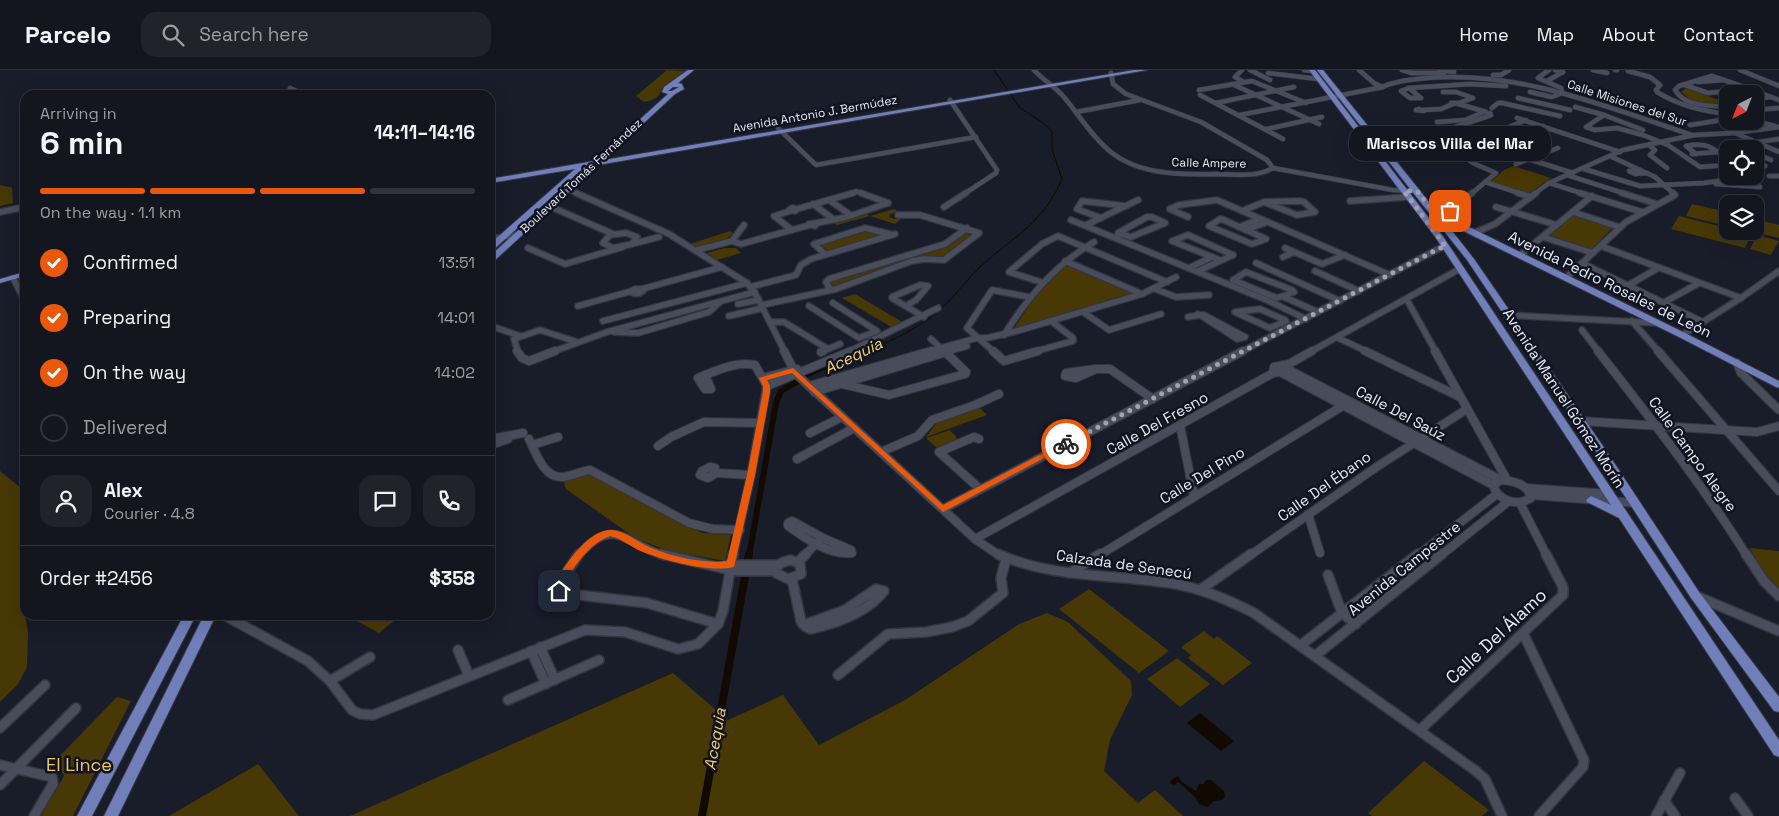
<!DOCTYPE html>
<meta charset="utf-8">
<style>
:root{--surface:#13151f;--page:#20222c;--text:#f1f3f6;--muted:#9d9fa4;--line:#32343d;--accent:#ea580c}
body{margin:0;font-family:"Space Grotesk",sans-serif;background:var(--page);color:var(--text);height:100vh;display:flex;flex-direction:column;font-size:19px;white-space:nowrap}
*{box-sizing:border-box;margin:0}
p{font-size:16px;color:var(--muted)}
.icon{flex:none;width:28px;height:28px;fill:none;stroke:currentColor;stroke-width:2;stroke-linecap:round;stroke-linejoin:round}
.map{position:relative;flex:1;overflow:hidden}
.details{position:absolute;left:20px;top:20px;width:475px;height:530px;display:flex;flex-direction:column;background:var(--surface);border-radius:15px;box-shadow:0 5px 20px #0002,0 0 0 1px var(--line)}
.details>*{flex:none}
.needle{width:32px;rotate:222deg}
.controls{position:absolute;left:1719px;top:15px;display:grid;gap:10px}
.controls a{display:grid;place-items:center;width:45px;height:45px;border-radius:10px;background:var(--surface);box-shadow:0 5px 20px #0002,0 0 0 1px var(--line);font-size:25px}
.pin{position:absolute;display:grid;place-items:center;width:42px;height:42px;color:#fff;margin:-21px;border-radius:10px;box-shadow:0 2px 8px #0006}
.courier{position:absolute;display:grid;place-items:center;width:50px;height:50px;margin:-25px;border:4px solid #ea580c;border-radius:50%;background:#fff;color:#222;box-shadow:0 1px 6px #0007}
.bubble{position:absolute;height:35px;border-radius:15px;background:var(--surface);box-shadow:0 5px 20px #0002,0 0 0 1px var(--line);font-size:16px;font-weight:800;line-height:35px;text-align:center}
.head em{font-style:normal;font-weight:800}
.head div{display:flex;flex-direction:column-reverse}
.head{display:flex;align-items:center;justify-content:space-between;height:85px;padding:0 20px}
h1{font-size:32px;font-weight:800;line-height:38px}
.bar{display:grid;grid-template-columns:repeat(4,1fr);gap:8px 5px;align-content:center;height:60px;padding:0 20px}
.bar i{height:6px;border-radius:4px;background:var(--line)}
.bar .on{background:var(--accent)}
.bar p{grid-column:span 4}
.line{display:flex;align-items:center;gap:12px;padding:0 20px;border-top:1px solid var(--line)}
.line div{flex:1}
.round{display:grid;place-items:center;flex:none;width:52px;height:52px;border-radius:15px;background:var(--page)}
ol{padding:0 20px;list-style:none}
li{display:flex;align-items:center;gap:15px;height:55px}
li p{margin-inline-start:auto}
li .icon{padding:5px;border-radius:50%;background:var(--accent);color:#fff;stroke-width:4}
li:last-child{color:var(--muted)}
li i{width:28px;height:28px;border:2px solid var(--line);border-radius:50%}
header{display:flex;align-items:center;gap:30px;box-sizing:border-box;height:70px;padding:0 25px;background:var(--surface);border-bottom:1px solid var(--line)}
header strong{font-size:24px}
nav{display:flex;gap:28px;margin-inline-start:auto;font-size:18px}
.search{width:350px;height:45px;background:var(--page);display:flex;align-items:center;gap:12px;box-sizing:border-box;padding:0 18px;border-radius:15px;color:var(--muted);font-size:19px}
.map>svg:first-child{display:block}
.green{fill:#473805}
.water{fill:#120a00}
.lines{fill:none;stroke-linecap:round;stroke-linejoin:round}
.stream-far1{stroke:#120a00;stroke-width:1}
.stream{stroke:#120a00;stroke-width:2}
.canal-far1{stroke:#120a00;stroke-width:6}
.canal{stroke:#120a00;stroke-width:8}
.minor-far3-casing{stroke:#33353f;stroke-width:5.5}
.minor-far2-casing{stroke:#33353f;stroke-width:8}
.minor-far1-casing{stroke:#33353f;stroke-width:10}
.minor-casing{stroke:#33353f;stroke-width:12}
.major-casing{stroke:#33353f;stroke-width:2}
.minor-far3{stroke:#484c5b;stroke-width:4.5}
.minor-far2{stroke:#484c5b;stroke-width:5.5}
.minor-far1{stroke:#484c5b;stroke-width:8}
.minor{stroke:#484c5b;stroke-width:9}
.major{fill:#707eba;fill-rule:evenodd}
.route{fill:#ea580c}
.done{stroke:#a0a3ae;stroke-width:5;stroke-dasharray:0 9}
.labels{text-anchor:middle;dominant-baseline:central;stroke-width:5;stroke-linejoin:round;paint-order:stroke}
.far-street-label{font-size:12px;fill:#e9ecf5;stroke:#101320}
.street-label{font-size:15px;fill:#e9ecf5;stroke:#101320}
.water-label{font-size:16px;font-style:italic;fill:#f8d36b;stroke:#101320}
.near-street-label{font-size:18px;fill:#e9ecf5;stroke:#101320}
.near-park-label{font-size:18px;fill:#efca61;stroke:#101320}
</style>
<header>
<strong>Parcelo</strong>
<div class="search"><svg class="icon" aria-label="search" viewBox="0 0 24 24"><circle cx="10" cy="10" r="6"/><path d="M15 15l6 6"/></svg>Search here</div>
<nav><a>Home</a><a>Map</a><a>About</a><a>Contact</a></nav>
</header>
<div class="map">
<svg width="1779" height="746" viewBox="0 0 1779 746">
<rect width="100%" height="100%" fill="#191c29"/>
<g class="green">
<path d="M667 0 687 1 662 18C659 28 655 30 644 32L636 26Z"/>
<path d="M1686 18 1727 33V35L1692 31 1681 22Z"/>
<path d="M1514 96 1551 108 1528 124 1490 112 1504 100Z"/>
<path d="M0 115 12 118 13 133 0 136Z"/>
<path d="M1692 134 1727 142V156L1686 146Z"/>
<path d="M894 139 899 142 890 144 889 147 894 149H901L895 154 870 146 837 155 834 153 863 142 870 146Z"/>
<path d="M1575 144 1614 156 1590 181 1547 167Z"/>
<path d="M1679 146 1727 158 1728 161 1751 164 1745 178 1671 159Z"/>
<path d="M1759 150 1779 155V168L1754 162Z"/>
<path d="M867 160 883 165 829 182H826L819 176Z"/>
<path d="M730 161 733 163C724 173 711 175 698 179L690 174Z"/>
<path d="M967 163 971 166 944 188H920L916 185 948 176 963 164Z"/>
<path d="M1757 165 1779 171 1771 185 1750 179Z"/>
<path d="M725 178H736L741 183 717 190 707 183Z"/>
<path d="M898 190 901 191V193L834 218 828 212Z"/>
<path d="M1066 194 1135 224 1014 258 1042 217Z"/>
<path d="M855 224 904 253 893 258 842 228Z"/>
<path d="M980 338 987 345 926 367 938 351Z"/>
<path d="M950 360 959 370 937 378 926 368Z"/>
<path d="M0 401 22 419 25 425V475L21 488V523L28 562 27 597 18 614 0 632Z"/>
<path d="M589 403 669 447 703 463 731 465 725 491 666 480 635 468 566 419 564 413 571 408Z"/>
<path d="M1750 478 1779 481V522L1765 506Z"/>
<path d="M1089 519 1169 581 1139 603 1059 539Z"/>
<path d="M1047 543 1068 552 1131 611 1132 625 1110 670 1104 701 1138 733 1155 720 1183 746H350L673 603 728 650 783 625 819 675 905 630 1019 554Z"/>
<path d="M358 545H401L379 563 353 549Z"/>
<path d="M1204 561 1214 569 1217 566 1252 593 1223 615 1188 588 1191 585 1181 577Z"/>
<path d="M1177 588 1210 614 1180 637 1147 609Z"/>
<path d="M117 627 131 631 73 746H41L64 706 60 698 52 694Z"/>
<path d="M1424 691 1489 740 1482 746H1372L1368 743Z"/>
<path d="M258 694 299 746H169Z"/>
</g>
<g class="water">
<path d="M1200 643 1234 671 1221 681 1187 653Z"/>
<path d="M1178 706 1182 712 1196 721 1199 714H1204L1206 710H1211L1224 721 1225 727 1222 730 1214 731 1208 737 1199 734 1195 727 1178 712 1174 715 1170 713 1171 710Z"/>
</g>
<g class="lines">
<path class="stream-far1" d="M863 282C891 271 921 258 943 237 957 224 968 208 982 195 1016 165 1043 153 1062 109L1052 79V62L1046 55 1019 37 994 0"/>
<path class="stream" d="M805 307 866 281"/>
<path class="canal-far1" d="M749 486 776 333 781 321 805 307"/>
<path class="canal" d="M702 746 749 484"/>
<g class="minor-far3-casing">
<g id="minor-far3">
<path d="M1034 0C1043 10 1054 16 1063 26 1077 42 1088 61 1104 76 1133 105 1178 105 1216 104 1235 104 1256 108 1273 98"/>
<path d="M1242 0 1235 7 1242 11"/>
<path d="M1250 0 1270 10"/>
<path d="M1304 0 1312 1"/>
<path d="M1359 0 1374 13 1382 17"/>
<path d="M1402 0 1412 3H1444"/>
<path d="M1439 0 1454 2"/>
<path d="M1593 0 1607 3"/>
<path d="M1615 0H1617"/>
<path d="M1740 0 1779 16"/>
<path d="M1628 1 1650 7 1660 15 1656 20 1657 22C1680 36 1702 41 1728 44"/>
<path d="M1111 3 1113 14 1126 24 1201 52 1267 90 1273 98"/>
<path d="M1268 3 1318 9"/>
<path d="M1493 5H1501L1509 0"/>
<path d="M1547 11 1563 2 1555 0"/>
<path d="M1698 12 1724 10"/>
<path d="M1232 14 1319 54"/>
<path d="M1685 15 1708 23 1746 19"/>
<path d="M290 18 304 25"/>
<path d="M1379 18C1395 11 1409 10 1427 8 1518 0 1607 37 1692 65"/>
<path d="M1409 18 1421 28H1410L1401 21Z"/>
<path d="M1409 18 1470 14 1506 16"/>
<path d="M1199 20 1252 11 1306 33"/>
<path d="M1443 22H1456L1473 28 1459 33"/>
<path d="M1530 22 1552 27 1562 23 1561 18 1538 8 1549 0"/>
<path d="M302 23 323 25"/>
<path d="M1763 24 1779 30"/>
<path d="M259 25H267"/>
<path d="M1200 25 1283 69"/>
<path d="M1518 28 1570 40"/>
<path d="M1755 29 1770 27"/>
<path d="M950 30 997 100 996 103 964 124"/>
<path d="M1216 33 1294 17"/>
<path d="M1451 33H1459V34Z"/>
<path d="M1459 34 1486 42"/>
<path d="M1575 37 1604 45 1643 60"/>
<path d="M1728 37C1710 35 1686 38 1675 20L1679 16 1712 6 1747 18"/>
<path d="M1492 38 1498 33H1502L1560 46"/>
<path d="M1419 39 1424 41 1416 40Z"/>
<path d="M1423 40 1441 39 1453 34"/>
<path d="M1755 40 1779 38"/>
<path d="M1076 42 1140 30"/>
<path d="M1240 45 1383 17"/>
<path d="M1604 45 1586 57 1595 60 1617 58 1643 65 1668 75 1700 97 1728 95"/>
<path d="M1517 48 1620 82"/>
<path d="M1526 50 1502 60 1517 65 1543 56"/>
<path d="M1755 51 1775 56"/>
<path d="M1437 52 1465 50 1484 42"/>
<path d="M1690 55 1728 49"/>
<path d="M778 58 816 95 976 67"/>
<path d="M1267 59 1322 47"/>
<path d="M1437 63 1486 47 1491 45 1490 43"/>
<path d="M1735 63 1779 82"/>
<path d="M1649 75 1655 80 1650 85 1667 98"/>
<path d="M1739 77 1738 75 1779 69"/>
<path d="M1458 83 1475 94 1496 103 1471 124"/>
<path d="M1755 83 1771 90"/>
<path d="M1692 84 1717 82"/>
<path d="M1696 84 1686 76C1707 72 1712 77 1728 90"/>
<path d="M1610 86 1655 107 1674 124"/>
<path d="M1528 89 1573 103"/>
<path d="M1755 93 1765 96 1755 94"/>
<path d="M1516 94 1558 78"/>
<path d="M1273 98 1393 120 1417 121"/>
<path d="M1584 99 1640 116 1704 113 1754 106"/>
<path d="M1640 100 1629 101 1635 104 1647 103"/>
<path d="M1567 105 1626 124"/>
<path d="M1769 106H1779"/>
<path d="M1485 112 1522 124"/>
<path d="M1549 113 1584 124"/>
<path d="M1716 114 1760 117 1744 107"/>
<path d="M567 119 578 124"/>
<path d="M856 121 864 124"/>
<path d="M849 124 856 122"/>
<path d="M1534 124 1549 113 1623 80 1694 65 1734 63 1779 57"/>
</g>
</g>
<g class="minor-far2-casing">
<g id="minor-far2">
<path d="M576 123 669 164 747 213 756 225 785 282"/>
<path d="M861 123 888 133"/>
<path d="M1518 123 1531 127"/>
<path d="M1580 123 1642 142"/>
<path d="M1622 123 1657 134"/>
<path d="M829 130 849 144"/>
<path d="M1299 131 1304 132 1315 142 1297 145 1264 132Z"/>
<path d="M1350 131 1408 127"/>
<path d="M813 134 833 149"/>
<path d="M549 136 613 164"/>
<path d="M944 137 966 123"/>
<path d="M1496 137 1557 155"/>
<path d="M792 138 797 139 795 141 789 140Z"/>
<path d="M797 139 853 123"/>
<path d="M1170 139 1179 135 1217 130 1390 205"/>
<path d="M1170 139 1188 147"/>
<path d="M790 141 774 146 792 160"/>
<path d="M1242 141 1264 132"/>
<path d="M0 142 25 137"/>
<path d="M1573 142 1619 157"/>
<path d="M1444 146 1472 123"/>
<path d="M1147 147H1152L1165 153 1131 167 1118 163Z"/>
<path d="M1101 148 1077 139 1082 131 1126 136"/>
<path d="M1220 149 1224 150 1266 169 1252 174 1209 156Z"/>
<path d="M1071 150 1269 231 1306 249"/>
<path d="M817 153 815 156 809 154Z"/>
<path d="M817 153 847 147 888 133"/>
<path d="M1086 155 1138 130"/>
<path d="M1239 157 1260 149"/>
<path d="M1246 160 1267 152"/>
<path d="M626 163 637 167 632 174 613 178 603 173 610 165Z"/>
<path d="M1474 163 1495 154 1536 123"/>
<path d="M1543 167 1593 183"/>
<path d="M490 169 517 165"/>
<path d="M732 171 741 174 810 155"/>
<path d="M732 171 744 155"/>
<path d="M632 174 659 167"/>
<path d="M1601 176 1741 228"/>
<path d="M528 178 565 194 623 177"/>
<path d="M1285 178 1322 194 1345 185"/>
<path d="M697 180 732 171"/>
<path d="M825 184 814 174 865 158 890 164"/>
<path d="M1520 185 1592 126"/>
<path d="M1283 187 1294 182"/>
<path d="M1220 190 1172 171 1188 165 1233 185"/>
<path d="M1065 191 1142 224"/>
<path d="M1256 193 1340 231"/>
<path d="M1582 193 1703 252"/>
<path d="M1189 198 1212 187"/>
<path d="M1198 201 1233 185"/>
<path d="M1315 201 1359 221"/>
<path d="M1246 202 1292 220 1294 222 1277 228 1233 210Z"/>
<path d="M13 208 25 231"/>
<path d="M1566 208 1626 152 1675 125 1673 123"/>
<path d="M1041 212 1009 202 1042 174 1058 166 1167 212"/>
<path d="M1627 216 1658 198"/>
<path d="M750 217 796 205 801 195 811 189 895 164"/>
<path d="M635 219H641L643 221C639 224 636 225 631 222Z"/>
<path d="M642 219 722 197"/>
<path d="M830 219 826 212 829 209 945 174 967 158"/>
<path d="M1155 219 1176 227 1209 225"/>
<path d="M1284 227 1318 242"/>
<path d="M1407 230 1436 282"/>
<path d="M1663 233 1699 213"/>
<path d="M738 234 759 230"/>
<path d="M762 235 836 219 912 191 924 189 944 190 979 163 920 145H898"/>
<path d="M578 236 632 221"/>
<path d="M809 236 859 268 877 261 833 233"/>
<path d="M906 236 916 230 928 216 920 215 892 227V228L924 247"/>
<path d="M1260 239 1285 250 1286 251 1270 258 1235 242Z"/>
<path d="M1083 242 1109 260 1161 244"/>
<path d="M1198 244 1200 245"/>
<path d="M1200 245H1204L1245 267 1237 269Z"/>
<path d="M1507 245 1657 253"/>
<path d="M729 246 763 238"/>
<path d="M1188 247 1200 245"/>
<path d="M603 251 747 213"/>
<path d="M1632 251 1659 282"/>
<path d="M770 252H784L828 279"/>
<path d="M494 257 520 266"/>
<path d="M1582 260 1599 282"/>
<path d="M614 262 638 263 709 242 720 232"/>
<path d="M1004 265C1028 227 1055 195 1094 172"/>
<path d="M1682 265 1741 228 1779 201"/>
<path d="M1338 268 1368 282"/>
<path d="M931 269 945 282"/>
<path d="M518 282 514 269 540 260 577 272"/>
<path d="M552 282 607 262 755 222"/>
<path d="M821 282 840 274"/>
<path d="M848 282 938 238"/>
<path d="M926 282 977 268H987L1017 261 1142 224 1176 207"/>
<path d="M946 282 967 276"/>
<path d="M994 282 967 258 992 220 1029 227"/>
<path d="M1033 282 1073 271V268L1051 251"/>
<path d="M1241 282 1440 178 1446 177"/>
<path d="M1310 282 1456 201 1461 200"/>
</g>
</g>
<g class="minor-far1-casing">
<g id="minor-far1">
<path d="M517 281 522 288 529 291 555 281"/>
<path d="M784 281 796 304 975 469 1000 486"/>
<path d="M993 281 1004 291 1038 281"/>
<path d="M1365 281 1460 327"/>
<path d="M1435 281 1507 410"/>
<path d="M1598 281C1650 348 1702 414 1747 486"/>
<path d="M1658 281 1779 421"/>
<path d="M821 282 823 281"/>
<path d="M1737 293 1741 303 1779 340"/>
<path d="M1096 299H1110L1153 329"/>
<path d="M1096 299 1076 308 1065 306 1066 303Z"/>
<path d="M1289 300 1501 410"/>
<path d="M1273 303 1274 297 1289 294 1312 281"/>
<path d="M1282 303 1493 415"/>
<path d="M705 305 711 319H705L698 308Z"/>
<path d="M705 305C721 299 738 291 755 295L767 316"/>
<path d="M763 308 797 299"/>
<path d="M837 308 842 314 889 325 965 304 966 302 944 281"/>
<path d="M767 316 851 281"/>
<path d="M809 316 931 281"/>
<path d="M814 322 950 281"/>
<path d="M1580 351 1757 362 1779 356"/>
<path d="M1180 355 1194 426"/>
<path d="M810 363 842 347"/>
<path d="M491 369 523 363"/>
<path d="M529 369C536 383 544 409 563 407 573 406 581 401 590 400L689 453 713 459 740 460"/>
<path d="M979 369 974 367 939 382 980 419"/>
<path d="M491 375 508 369"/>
<path d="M532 375 558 367"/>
<path d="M658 376 671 367 704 352 760 353"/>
<path d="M881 382 918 366 932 350 975 335 999 324"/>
<path d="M797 389 854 358"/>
<path d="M710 397 715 398 716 403 708 408 700 405 702 401Z"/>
<path d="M490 403V408"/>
<path d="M716 403 751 405"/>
<path d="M1501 410C1514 411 1528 414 1531 428 1517 437 1498 431 1493 415Z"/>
<path d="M1526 418 1610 424"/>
<path d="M1531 425 1635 433"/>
<path d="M1520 433 1547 486"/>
<path d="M943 439 1243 281"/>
<path d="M1308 444 1320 483"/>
<path d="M792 451 823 468 851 480 852 483C830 486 805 468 788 456V453Z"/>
<path d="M975 469 1273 303 1287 301 1289 294"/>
<path d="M578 486C614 444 625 474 665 486"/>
<path d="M733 486 751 405 767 316"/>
<path d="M804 486 819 471"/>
<path d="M1098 486 1349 332"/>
<path d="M1249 486 1378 396 1467 339"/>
<path d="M1417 486 1497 424"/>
<path d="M1440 486 1509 431"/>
</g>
</g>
<g class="minor-casing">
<g id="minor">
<path d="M579 484 557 517 562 523 647 533 718 554"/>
<path d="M661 484 735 501H775"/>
<path d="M998 484C1053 509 1117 504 1175 514 1203 519 1229 530 1254 543L1476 701 1485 709 1502 746"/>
<path d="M1746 484 1764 511 1779 526"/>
<path d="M791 490 800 494 801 504 788 509 776 503C776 493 783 492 791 490Z"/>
<path d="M798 492 806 484"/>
<path d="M726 495H778"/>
<path d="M1070 503 1100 484"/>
<path d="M1328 505 1342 543 1356 554"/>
<path d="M792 509 801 551C803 555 806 558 811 559 837 553 867 543 884 521L876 519 845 540 804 555"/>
<path d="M1200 520 1251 484"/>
<path d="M1696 526 1779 561"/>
<path d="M224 545 308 591 330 611 352 640 360 644 373 645 585 560 625 562 678 579 698 574 718 554 723 541 733 484"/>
<path d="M1523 563 1584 690 1583 697 1539 746"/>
<path d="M1301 575 1418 484"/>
<path d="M540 577 555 610"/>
<path d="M458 580 469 606"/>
<path d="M531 581 546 614"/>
<path d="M1316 585 1442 484"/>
<path d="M838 605 888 564 926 562 952 557 968 551 1003 523 1001 508 1006 489"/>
<path d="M330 611 370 587"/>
<path d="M508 630 599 590"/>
<path d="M0 658 45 615"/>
<path d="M1420 660 1563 525V517L1546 484"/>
<path d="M0 695 52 707 53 714 34 746"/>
<path d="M0 715 76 638"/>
<path d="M1735 728 1748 746"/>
<path d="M1664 730 1675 746"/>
<path d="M1656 746 1680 703"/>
</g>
</g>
<g class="major-casing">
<g id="major">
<path d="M688 0H694L678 13 682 14 684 19 675 24 604 90 1134 0H1147L598 95 493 192H490V186L589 96 585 97 493 180H490V174L575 99 490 113V109L594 91 668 24 662 22 664 17ZM673 17H679L672 21H668Z"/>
<path d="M1309 0H1315L1442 165 1779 670V687L1774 685 1619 448 1587 432 1586 430 1591 426 1611 435 1436 168Z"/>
<path d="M1317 0H1323L1441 147 1459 152 1685 263 1779 311V318L1776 317 1679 267 1445 152 1474 189 1607 382 1699 522 1779 627V642L1774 641 1691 528 1598 385 1467 190 1436 151H1433V148Z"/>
<path d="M25 202V206L0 213V209Z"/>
<path d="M184 545H196L92 746H77Z"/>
<path d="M204 545H216L118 746H104Z"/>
</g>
</g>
<use href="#minor-far3" class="minor-far3"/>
<use href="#minor-far2" class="minor-far2"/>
<use href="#minor-far1" class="minor-far1"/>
<use href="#minor" class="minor"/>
<use href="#major" class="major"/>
</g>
<path class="route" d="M793 298 943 435 1063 373 1070 374 943 442 792 303 767 310 770 316V322L755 405 734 497C708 503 662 490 638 480 629 475 620 468 610 466 588 474 573 498 562 517L564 521 563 524H556L552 517C563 498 586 461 610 460 622 459 635 470 645 475 668 486 701 494 727 491L747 405 763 322V316L759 308Z"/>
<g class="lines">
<path class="done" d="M1066 374 1440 178 1446 177 1404 121H1417L1434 142 1444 146 1450 141"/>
</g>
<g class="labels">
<g class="far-street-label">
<text transform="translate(1627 33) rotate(18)">Calle Misiones del Sur</text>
<text transform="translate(815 44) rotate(-10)">Avenida Antonio J. Bermúdez</text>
<text transform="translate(1209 93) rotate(1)">Calle Ampere</text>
<text transform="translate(581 106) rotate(-43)">Boulevard Tomás Fernández</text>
</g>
<g class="street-label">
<text transform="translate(1610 214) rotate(26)">Avenida Pedro Rosales de León</text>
<text transform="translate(1564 328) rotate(57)">Avenida Manuel Gómez Morín</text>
<text transform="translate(1401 343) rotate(28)">Calle Del Saúz</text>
<text transform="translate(1157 353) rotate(-29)">Calle Del Fresno</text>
<text transform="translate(1693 384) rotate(54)">Calle Campo Alegre</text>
<text transform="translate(1202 405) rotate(-31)">Calle Del Pino</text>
<text transform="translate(1324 416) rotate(-35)">Calle Del Ébano</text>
<text transform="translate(1124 494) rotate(8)">Calzada de Senecú</text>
<text transform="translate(1404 498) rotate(-39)">Avenida Campestre</text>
</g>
<g class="water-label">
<text transform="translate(853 286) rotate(-26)">Acequia</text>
<text transform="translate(715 669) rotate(-80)">Acequia</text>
</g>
<g class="near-street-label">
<text transform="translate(1496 566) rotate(-43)">Calle Del Álamo</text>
</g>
<g class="near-park-label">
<text x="79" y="694">El Lince</text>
</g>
</g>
</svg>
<div class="controls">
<a><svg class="needle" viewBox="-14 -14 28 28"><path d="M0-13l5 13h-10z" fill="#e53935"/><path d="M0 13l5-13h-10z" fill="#9d9fa4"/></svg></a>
<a><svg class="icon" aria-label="locate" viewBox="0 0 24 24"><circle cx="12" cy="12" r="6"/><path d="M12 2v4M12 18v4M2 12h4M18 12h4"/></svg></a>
<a><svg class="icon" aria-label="layers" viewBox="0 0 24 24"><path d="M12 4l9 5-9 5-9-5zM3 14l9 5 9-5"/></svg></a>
</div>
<div class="pin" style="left:1450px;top:141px;background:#ea580c"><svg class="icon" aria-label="bag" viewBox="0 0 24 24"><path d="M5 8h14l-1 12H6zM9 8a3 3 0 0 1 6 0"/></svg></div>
<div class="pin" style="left:559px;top:521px;background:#1f2937"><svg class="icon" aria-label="home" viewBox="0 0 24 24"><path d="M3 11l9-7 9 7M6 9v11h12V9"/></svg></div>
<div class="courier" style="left:1066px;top:374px"><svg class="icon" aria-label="bike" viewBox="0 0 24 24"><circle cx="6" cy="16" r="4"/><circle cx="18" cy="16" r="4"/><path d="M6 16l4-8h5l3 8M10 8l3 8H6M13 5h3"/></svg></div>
<div class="bubble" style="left:1349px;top:56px;width:202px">Mariscos Villa del Mar</div>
<section class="details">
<div class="head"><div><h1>6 min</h1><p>Arriving in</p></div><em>14:11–14:16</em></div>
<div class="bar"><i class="on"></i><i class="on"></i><i class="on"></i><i></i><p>On the way · 1.1 km</p></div>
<ol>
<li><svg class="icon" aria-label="check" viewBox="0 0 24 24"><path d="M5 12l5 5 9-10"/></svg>Confirmed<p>13:51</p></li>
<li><svg class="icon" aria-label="check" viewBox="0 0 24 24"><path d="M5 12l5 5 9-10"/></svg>Preparing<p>14:01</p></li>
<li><svg class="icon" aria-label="check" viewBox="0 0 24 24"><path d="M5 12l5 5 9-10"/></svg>On the way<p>14:02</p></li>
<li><i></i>Delivered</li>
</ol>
<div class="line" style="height:90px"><a class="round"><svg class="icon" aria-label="person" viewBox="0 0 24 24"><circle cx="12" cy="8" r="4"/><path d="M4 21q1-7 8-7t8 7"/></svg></a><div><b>Alex</b><p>Courier · 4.8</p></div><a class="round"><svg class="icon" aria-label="chat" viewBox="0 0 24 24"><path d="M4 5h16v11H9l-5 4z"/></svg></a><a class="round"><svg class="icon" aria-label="phone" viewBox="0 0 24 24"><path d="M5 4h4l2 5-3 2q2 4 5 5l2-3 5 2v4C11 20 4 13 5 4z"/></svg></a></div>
<div class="line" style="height:65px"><div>Order #2456</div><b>$358</b></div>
</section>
</div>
